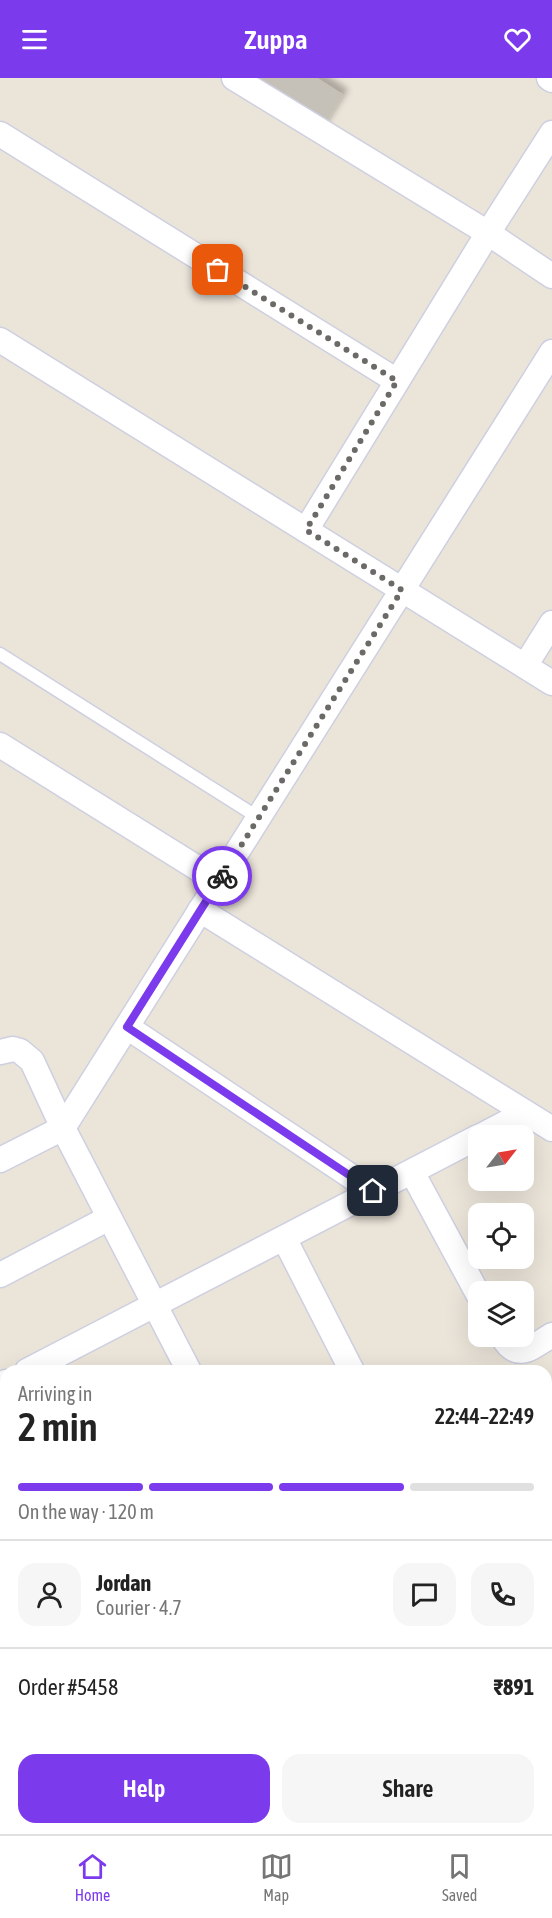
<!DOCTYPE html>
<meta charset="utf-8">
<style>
:root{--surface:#fff;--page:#f6f6f6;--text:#222;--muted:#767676;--line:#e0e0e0;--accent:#7c3aed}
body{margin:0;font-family:"Asap Condensed",sans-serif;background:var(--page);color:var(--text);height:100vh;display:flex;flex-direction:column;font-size:22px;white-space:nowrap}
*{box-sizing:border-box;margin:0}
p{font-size:20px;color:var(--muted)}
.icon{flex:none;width:33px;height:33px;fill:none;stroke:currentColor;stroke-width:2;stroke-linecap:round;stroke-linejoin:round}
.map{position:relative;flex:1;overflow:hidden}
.side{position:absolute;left:0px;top:1287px;width:552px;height:470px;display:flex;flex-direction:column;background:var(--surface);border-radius:18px 18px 0 0;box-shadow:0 6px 24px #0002}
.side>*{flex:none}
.needle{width:39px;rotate:59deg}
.buttons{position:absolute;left:468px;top:1047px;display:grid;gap:12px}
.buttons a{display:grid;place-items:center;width:66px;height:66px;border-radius:12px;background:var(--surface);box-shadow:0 6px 24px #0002;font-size:30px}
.pin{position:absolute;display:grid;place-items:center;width:51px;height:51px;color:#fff;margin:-26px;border-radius:12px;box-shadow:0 3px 9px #0006}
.courier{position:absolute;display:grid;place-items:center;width:60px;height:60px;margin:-30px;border:4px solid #7c3aed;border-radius:50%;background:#fff;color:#222;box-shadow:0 2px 8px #0007}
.overview em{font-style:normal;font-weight:600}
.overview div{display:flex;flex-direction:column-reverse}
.overview{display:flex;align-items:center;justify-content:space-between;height:102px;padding:0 18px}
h1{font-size:39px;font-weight:600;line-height:45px}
.bar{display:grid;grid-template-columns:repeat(4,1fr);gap:9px 6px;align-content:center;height:72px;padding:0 18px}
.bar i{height:8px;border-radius:4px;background:var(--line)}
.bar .selected{background:var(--accent)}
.bar p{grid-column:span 4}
.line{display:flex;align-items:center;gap:15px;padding:0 18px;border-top:2px solid var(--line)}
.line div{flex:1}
.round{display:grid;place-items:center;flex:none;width:63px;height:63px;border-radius:18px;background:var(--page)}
.action{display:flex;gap:12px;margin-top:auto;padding:12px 18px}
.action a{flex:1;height:69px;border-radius:18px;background:var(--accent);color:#fff;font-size:24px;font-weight:600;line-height:69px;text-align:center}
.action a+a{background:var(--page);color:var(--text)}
header{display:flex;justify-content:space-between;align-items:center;height:78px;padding:0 18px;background:var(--accent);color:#fff;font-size:27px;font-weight:600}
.tabs{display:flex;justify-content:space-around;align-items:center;height:84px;border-top:2px solid var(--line);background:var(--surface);font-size:16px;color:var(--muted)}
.tabs a{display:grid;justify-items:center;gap:3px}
.tabs .selected{color:var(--accent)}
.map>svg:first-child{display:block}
.building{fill:#c6c1b8;stroke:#c6c0b3;stroke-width:1.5;filter:url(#shadow)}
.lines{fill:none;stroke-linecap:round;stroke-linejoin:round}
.lane-casing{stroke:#ced0e1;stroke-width:15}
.street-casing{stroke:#ced0e1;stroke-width:27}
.lane{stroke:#fff;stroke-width:12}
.street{stroke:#fff;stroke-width:24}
.done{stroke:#6c6a66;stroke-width:6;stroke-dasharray:0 10.8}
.route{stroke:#7c3aed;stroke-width:8}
</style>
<header><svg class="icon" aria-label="menu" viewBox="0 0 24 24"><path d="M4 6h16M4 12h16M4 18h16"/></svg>Zuppa<svg class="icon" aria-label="heart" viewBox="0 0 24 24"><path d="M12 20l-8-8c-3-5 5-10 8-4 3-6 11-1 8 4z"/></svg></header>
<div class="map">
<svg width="552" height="1756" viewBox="0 0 552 1756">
<defs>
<filter id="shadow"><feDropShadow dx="5.5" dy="-5.5" stdDeviation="3" flood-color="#0004"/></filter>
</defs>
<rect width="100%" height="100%" fill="#ebe4d9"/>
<path class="building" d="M240 0H316L342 17 320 52Z"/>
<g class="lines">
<g class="lane-casing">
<path id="lane" d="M0 576 259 740"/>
</g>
<g class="street-casing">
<g id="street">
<path d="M234 0 488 155 552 198"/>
<path d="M549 0 552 2"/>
<path d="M0 56 397 303"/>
<path d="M0 262 552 605"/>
<path d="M306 452 488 155 552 55"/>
<path d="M525 588 552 545"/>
<path d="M0 667 218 803"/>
<path d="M200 832 552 1051"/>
<path d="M127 949 373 1113"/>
<path d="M0 974 13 971 20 973 32 983 63 1050 189 1293"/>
<path d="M481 1058 525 1035"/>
<path d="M0 1082 63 1050 552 274"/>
<path d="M412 1094 478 1216"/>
<path d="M284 1160 352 1293"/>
<path d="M0 1197 109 1140"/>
<path d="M502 1258C517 1285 532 1269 552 1257"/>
<path d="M27 1293 478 1059"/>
<path d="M0 1307 6 1304"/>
<path d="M0 1346 6 1358"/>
<path d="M0 1519 6 1530"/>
<path d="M0 1664 6 1661"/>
<path d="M206 1750 209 1756"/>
<path d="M293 1750 296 1756"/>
<path d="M429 1750 432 1756"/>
</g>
</g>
<use href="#lane" class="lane"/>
<use href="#street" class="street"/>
</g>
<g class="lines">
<path class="done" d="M218 192 397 303 306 452 402 512 222 798"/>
<path class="route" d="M222 798 127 949 373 1113"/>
</g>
</svg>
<div class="buttons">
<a><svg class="needle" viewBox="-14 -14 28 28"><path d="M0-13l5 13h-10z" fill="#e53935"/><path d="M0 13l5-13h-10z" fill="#767676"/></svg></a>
<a><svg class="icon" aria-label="locate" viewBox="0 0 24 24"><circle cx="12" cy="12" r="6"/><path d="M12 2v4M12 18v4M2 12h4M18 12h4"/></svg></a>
<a><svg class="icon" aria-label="layers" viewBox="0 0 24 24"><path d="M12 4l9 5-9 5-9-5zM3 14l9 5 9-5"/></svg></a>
</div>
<div class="pin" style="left:218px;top:192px;background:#ea580c"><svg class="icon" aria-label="bag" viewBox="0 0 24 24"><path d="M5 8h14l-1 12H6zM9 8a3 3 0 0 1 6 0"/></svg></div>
<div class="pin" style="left:373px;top:1113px;background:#1f2937"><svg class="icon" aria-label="home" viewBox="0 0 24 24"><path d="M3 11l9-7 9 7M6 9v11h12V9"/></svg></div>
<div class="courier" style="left:222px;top:798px"><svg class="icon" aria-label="bike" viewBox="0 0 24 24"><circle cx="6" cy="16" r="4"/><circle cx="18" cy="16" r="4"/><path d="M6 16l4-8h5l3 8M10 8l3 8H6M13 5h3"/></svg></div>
<section class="side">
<div class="overview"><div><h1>2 min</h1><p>Arriving in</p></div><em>22:44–22:49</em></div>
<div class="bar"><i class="selected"></i><i class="selected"></i><i class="selected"></i><i></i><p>On the way · 120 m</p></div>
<div class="line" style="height:108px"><a class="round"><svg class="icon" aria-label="person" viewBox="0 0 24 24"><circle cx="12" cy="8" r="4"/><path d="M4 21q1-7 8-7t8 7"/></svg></a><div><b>Jordan</b><p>Courier · 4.7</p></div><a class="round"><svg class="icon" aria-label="chat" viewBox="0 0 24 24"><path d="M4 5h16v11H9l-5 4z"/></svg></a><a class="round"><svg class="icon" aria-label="phone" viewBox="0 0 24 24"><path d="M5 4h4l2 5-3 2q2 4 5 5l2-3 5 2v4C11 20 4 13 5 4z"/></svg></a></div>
<div class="line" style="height:78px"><div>Order #5458</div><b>₹891</b></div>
<div class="action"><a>Help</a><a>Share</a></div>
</section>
</div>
<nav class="tabs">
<a class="selected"><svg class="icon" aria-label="home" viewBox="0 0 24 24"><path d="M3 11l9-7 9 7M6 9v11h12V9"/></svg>Home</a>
<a><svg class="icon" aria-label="map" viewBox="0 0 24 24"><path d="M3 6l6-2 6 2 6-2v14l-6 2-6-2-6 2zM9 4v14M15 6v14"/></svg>Map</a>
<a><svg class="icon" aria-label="saved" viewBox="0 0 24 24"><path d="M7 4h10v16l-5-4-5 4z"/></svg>Saved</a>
</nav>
